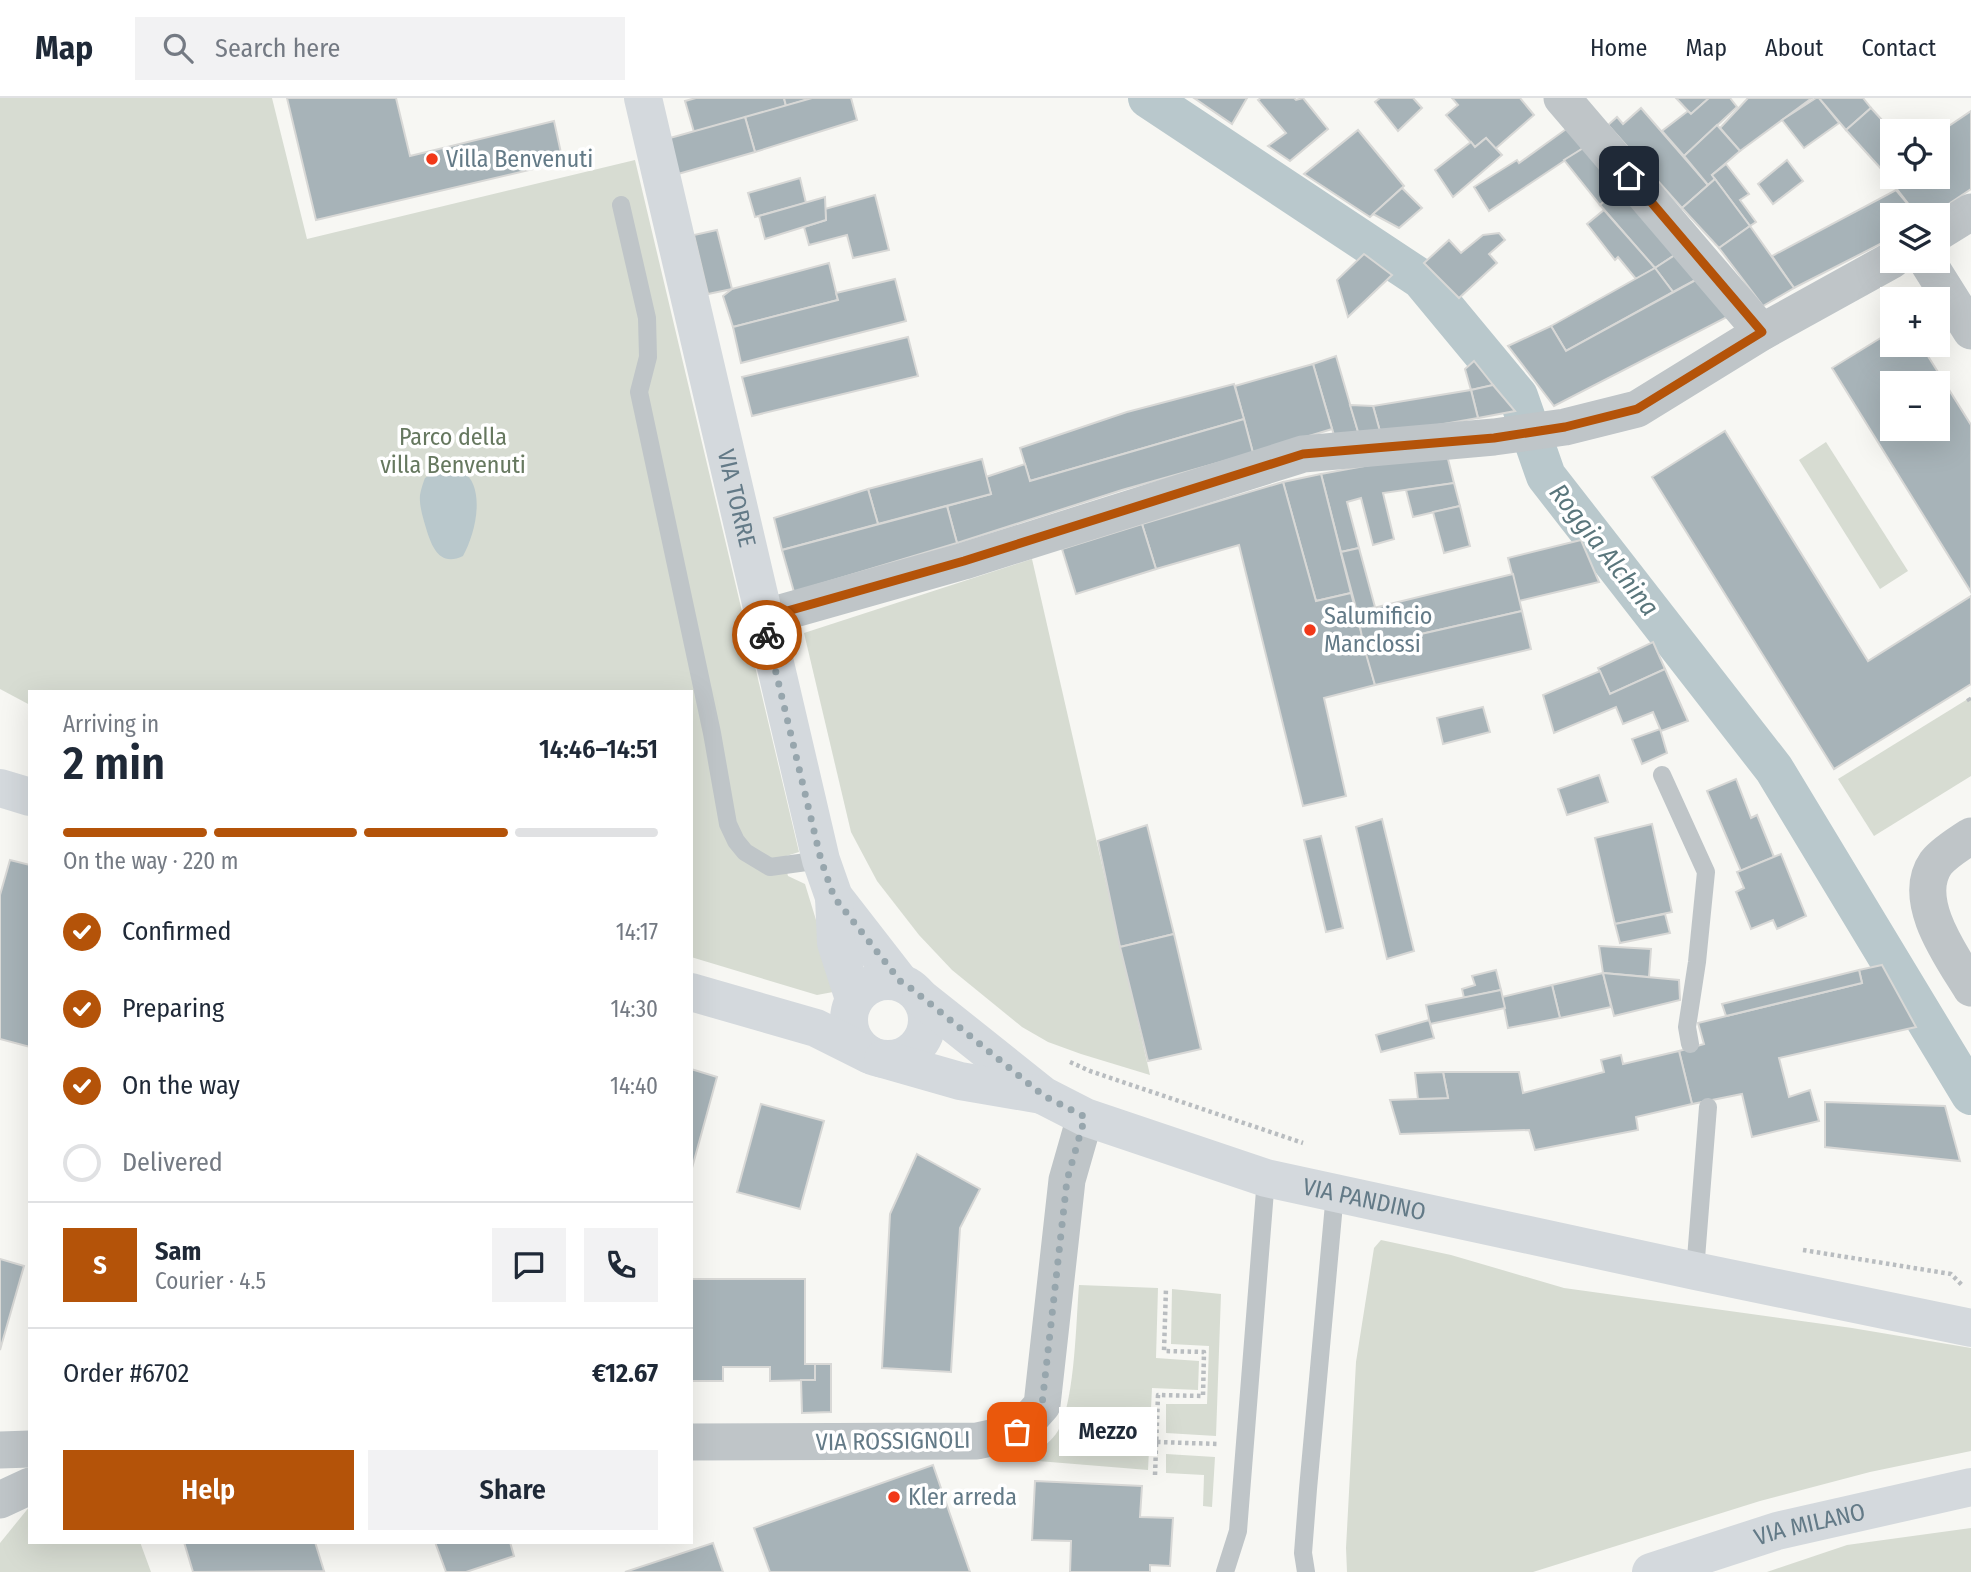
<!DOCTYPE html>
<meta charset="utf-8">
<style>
:root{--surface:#fff;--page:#f2f2f3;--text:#1f2937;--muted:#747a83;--line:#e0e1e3;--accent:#b45309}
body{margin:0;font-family:"Fira Sans Condensed",sans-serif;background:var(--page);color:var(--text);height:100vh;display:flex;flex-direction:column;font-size:26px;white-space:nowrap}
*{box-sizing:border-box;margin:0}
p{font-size:23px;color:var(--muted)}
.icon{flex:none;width:38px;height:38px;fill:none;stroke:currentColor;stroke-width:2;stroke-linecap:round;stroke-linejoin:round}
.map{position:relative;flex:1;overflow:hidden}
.panel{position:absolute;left:28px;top:592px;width:665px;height:854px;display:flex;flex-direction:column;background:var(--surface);border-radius:0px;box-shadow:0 7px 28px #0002}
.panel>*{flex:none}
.fabs{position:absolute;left:1880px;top:21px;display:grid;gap:14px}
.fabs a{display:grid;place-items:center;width:70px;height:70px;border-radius:0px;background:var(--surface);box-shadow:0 7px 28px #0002;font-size:35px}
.pin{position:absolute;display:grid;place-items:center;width:60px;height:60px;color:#fff;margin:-30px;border-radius:14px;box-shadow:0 4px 10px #0006}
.courier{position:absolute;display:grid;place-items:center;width:70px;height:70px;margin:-35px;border:5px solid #b45309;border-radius:50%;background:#fff;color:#222;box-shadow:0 2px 9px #0007}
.bubble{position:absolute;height:49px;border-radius:0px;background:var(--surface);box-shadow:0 7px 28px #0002;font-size:23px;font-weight:600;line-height:49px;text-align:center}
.overview em{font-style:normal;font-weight:600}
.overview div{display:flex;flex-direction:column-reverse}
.overview{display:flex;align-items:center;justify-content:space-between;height:119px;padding:0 35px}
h1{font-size:46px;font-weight:600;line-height:52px}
.bar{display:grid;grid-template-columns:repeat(4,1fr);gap:10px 7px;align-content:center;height:84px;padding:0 35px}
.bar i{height:9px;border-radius:5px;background:var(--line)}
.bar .active{background:var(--accent)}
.bar p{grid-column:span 4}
.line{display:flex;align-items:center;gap:18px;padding:0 35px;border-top:2px solid var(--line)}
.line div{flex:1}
.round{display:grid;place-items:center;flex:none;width:74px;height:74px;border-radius:0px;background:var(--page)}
ol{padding:0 35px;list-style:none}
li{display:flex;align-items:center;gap:21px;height:77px}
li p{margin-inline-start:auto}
li .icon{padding:7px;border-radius:50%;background:var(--accent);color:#fff;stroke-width:4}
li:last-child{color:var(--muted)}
li i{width:38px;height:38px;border:4px solid var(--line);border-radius:50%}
.primary-button{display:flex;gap:14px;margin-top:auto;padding:14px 35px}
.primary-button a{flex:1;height:80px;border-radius:0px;background:var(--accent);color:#fff;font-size:28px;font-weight:600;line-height:80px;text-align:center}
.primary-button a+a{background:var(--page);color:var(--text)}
header{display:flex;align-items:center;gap:42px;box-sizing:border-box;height:98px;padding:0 35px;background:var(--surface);border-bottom:2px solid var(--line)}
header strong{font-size:33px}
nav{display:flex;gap:38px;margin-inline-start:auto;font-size:24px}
.search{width:490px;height:63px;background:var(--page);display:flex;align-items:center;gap:18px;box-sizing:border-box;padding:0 24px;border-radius:0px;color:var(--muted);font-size:26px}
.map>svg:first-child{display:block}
.green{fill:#d7dcd2}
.water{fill:#b9c8cc}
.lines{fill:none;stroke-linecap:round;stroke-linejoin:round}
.canal{stroke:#b9c8cc;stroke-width:40}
.building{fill:#a7b3b8;stroke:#d8d8d6;stroke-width:2;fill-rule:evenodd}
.path{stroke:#b9bdc0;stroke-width:4.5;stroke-dasharray:3.5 3.5;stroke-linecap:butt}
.lane{stroke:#bfc5c8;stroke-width:18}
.street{stroke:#bfc5c8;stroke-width:37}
.secondary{stroke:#d4d9dd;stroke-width:38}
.done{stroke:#97a6ad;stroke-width:7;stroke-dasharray:0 12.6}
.route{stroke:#b45309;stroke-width:9}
.poi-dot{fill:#f13819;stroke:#fff;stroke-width:2.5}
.labels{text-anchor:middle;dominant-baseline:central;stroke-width:7;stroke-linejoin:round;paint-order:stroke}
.poi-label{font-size:24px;fill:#637a87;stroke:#fff;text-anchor:start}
.park-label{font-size:24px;fill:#66785f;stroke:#fff}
.street-label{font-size:24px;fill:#637a87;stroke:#fff}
.water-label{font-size:26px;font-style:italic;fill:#5a767c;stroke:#fff}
</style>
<header>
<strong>Map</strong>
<div class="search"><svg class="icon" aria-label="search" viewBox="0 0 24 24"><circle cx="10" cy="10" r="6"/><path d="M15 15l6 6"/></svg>Search here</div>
<nav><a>Home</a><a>Map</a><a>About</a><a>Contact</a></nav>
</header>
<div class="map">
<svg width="1971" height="1474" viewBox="0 0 1971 1474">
<rect width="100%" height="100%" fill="#f7f7f3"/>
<g class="green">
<path d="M0 0H272L307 141 635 62 799 754 783 759 788 778 805 786 835 884 833 894 817 897 691 859V593H30V607L0 591Z"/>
<path d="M1826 344 1908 473 1880 491 1799 362Z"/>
<path d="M1032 461 1150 977 1081 956 1048 944 1022 929 952 872 919 837 877 783 851 734 804 535Z"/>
<path d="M1971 599V678L1874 738 1838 681Z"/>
<path d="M1381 1142 1451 1157 1564 1190 1852 1230 1971 1250V1353L1870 1374 1760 1403 1533 1474H1347L1346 1450 1356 1264 1374 1150Z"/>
<path d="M1079 1187 1158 1190 1156 1260 1199 1263 1198 1292 1152 1290 1148 1372 1038 1363 1039 1353C1047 1345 1055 1340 1060 1329 1075 1297 1076 1224 1079 1187Z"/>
<path d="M1172 1191 1221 1196 1216 1338 1166 1335V1306H1207L1209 1248 1171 1246Z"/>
<path d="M1166 1356 1215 1359 1212 1409 1203 1408 1204 1377 1166 1375Z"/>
<path d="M30 1408V1444H140L151 1474H0V1445Z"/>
<path d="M1971 1430V1474H1767L1847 1447Z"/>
</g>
<path class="water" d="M459 369C463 373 468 378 471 382 483 403 474 438 463 458 440 469 432 450 426 430 423 420 419 407 420 397 421 391 423 385 425 380L439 371Z"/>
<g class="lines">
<path class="canal" d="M1148 0 1421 181 1518 298 1546 378 1774 671 1971 997"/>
</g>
<g class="building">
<path d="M287 0H396L410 58 554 23 563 64 316 122Z"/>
<path d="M696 0H784L786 8 694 34 685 3Z"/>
<path d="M784 0H812L786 8Z"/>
<path d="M812 0H851L857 22 755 54 745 19Z"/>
<path d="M1194 0H1247L1232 26Z"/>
<path d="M1261 0H1294L1296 2 1303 0 1328 31 1290 63 1268 48 1286 35 1258 2Z"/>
<path d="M1380 0H1413L1422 10 1398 33 1375 4Z"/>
<path d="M1452 0H1520L1534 17 1495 51 1486 40 1475 49 1446 17 1458 7Z"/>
<path d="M1676 0H1709L1691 16Z"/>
<path d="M1709 0H1730L1737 9 1684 58 1662 33 1688 13 1691 16Z"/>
<path d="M1748 0H1812L1740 53 1720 30Z"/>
<path d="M1816 0H1819L1839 25 1804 50 1782 22Z"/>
<path d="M1819 0H1863L1871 10 1846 32Z"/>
<path d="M1641 10 1708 87 1682 110 1608 27 1617 19 1623 26Z"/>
<path d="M1871 10 1892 33V67L1883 73 1846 32Z"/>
<path d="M1971 13V91L1932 117H1917L1883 73 1892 67V79H1937V36Z"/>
<path d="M745 19 755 54 678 76 670 40Z"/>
<path d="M1717 27 1740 53 1712 77 1715 81 1708 87 1684 58Z"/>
<path d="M1569 29 1585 49 1489 113 1474 89 1517 62 1519 65Z"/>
<path d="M1358 32 1404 88 1370 119 1304 76Z"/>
<path d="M1486 40 1502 57 1453 99 1435 72 1471 44 1475 49Z"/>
<path d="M1585 49 1626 85 1600 107 1564 62Z"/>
<path d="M1787 62 1803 83 1773 106 1758 86Z"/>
<path d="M1726 66 1749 96 1740 102 1756 124 1750 128 1712 77Z"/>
<path d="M800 80 806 105 755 119 748 95Z"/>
<path d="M1715 81 1750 128 1719 150 1682 110Z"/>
<path d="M1626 85 1684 151 1655 170 1600 107Z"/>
<path d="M1402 90 1422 110 1399 130 1373 116Z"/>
<path d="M1896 92 1917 117H1892V140L1794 190 1772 158Z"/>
<path d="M875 97 889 152 853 160 847 137 809 147 804 129 826 122 825 111Z"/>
<path d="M825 99 826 122 765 141 759 118Z"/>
<path d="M1604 112 1655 170 1636 181 1618 159 1615 162 1587 126Z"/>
<path d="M1750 128 1794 190 1763 208 1719 150Z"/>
<path d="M717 132 732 191 708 196 694 137Z"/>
<path d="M1499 135 1505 142 1489 156 1497 165 1459 200 1424 165 1449 142 1461 155 1483 137Z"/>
<path d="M1684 151 1703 178 1673 194 1655 170Z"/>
<path d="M1364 156 1392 177 1348 219 1337 182Z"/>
<path d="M829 165 838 202 733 229 723 198 732 191Z"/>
<path d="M1655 170 1673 194 1566 253 1551 228Z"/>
<path d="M1703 178 1731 217 1554 308 1508 248 1551 228 1566 253Z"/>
<path d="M895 181 906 223 741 265 733 229 838 202 836 195Z"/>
<path d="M1892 233V247H1921L1971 327V494L1832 270ZM1892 285H1937V331H1892Z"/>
<path d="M908 239 918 278 752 318 742 279Z"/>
<path d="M1336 258 1359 337 1336 344 1313 266Z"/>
<path d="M1474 263 1493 287 1471 292 1465 271Z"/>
<path d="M1313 266 1332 331 1253 355 1235 288Z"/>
<path d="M1234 286 1244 321 1030 383 1020 350 1127 314Z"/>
<path d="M1493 287 1515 313 1478 320 1471 292Z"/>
<path d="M1471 292 1478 320 1381 337 1373 308Z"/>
<path d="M1350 307 1373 308 1381 337H1359Z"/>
<path d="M1244 321 1253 355 1122 392 957 445 947 408 991 396 986 379 1025 366 1030 383Z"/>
<path d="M1725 333 1868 563 1971 498V586L1834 671 1652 379Z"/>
<path d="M1446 353 1454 385 1383 395 1394 441 1373 447 1361 400 1347 404 1359 450 1341 454 1321 376Z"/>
<path d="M982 361 991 396 878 426 868 391Z"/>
<path d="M1321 376 1351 495 1316 503 1283 384Z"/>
<path d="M1283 384 1316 503 1351 495 1375 587 1324 600 1346 698 1303 708 1239 447 1156 471 1142 426Z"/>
<path d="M1454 385 1460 408 1413 419 1406 392Z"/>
<path d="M868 391 878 426 782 452 774 420Z"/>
<path d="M947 408 957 445 794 494 782 452Z"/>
<path d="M1460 408 1470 448 1444 455 1433 414Z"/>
<path d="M1142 426 1156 471 1076 496 1062 451Z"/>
<path d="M1581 442 1599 484 1519 503 1508 460Z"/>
<path d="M1359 450 1375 509 1357 514 1341 454Z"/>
<path d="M1513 476 1522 513 1364 549 1357 514Z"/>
<path d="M1522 513 1531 551 1375 587 1364 549Z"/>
<path d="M1653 544 1665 571 1610 596 1598 570Z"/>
<path d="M1665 571 1688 623 1661 633 1653 614 1623 626 1616 609 1554 635 1543 597 1600 573 1610 596Z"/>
<path d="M1483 609 1490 634 1443 646 1437 620Z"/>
<path d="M1660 631 1667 655 1642 666 1632 641Z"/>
<path d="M1599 677 1608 704 1567 717 1558 691Z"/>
<path d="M1736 681 1751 720 1757 717 1774 759 1741 773 1707 693Z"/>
<path d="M1382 721 1414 853 1387 861 1356 729Z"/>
<path d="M1652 726 1672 814 1615 826 1595 740Z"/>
<path d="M1147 727 1174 836 1120 849 1098 743Z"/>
<path d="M1321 738 1343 830 1326 834 1304 742Z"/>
<path d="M1781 756 1806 818 1777 831 1773 822 1751 831 1736 794 1744 790 1737 774Z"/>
<path d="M10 762 30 767V949L0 941V797Z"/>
<path d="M1665 816 1670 835 1620 845 1615 826Z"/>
<path d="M1174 836 1201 951 1148 963 1120 849Z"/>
<path d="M1599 848 1651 851 1649 879 1603 875Z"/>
<path d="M1882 867 1916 929 1779 960 1789 999 1810 992 1819 1023 1752 1039 1742 996 1692 1006 1679 953 1704 946 1698 925 1862 885 1859 872Z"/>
<path d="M1496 872 1501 892 1464 900 1462 891 1475 887 1472 878Z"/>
<path d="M1859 872 1862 885 1726 918 1722 906Z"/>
<path d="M1603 875 1611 909 1560 920 1552 887Z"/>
<path d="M1603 875 1679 882 1680 902 1614 918Z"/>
<path d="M1552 887 1560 920 1508 930 1502 899Z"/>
<path d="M1501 892 1505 910 1430 926 1426 907Z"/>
<path d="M1429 922 1434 940 1381 954 1376 937Z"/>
<path d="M1679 953 1692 1006 1636 1019 1638 1032 1535 1052 1529 1032 1400 1036 1390 1002 1448 1000 1443 974H1519L1523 995 1604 974 1601 962 1621 957 1623 966Z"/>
<path d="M691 971 717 979 692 1070H691Z"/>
<path d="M1443 974 1448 1000 1418 1001 1415 975Z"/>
<path d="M1825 1004 1945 1008 1960 1063 1825 1049Z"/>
<path d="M761 1006 824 1023 800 1111 737 1094Z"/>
<path d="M917 1056 980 1091 960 1130 951 1274 882 1270 890 1116Z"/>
<path d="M0 1161 24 1168 0 1252Z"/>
<path d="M691 1181H805V1266H815V1282L770 1283V1269H723V1283H691Z"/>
<path d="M815 1266H831V1314L802 1315 801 1282H815Z"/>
<path d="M933 1367 970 1474H770L754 1430Z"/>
<path d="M1035 1383 1142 1388 1140 1419 1173 1420 1170 1468 1150 1467V1474H1070L1071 1443 1032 1442Z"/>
<path d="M184 1444H315L324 1473 193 1474Z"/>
<path d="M435 1444H510L514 1458 466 1474H446Z"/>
<path d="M713 1445 723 1474H625Z"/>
</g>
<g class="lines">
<g class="path">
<path d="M1968 600 1971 605"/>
<path d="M1070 964 1090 973 1303 1045"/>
<path d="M1803 1152 1951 1176 1963 1188"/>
<path d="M1157 1344 1219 1346"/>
<path d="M1155 1377 1158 1297 1203 1298 1204 1254 1164 1253 1166 1190"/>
</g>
<g class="lane">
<path d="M621 107 647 220 648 259 639 294 712 635 728 726 736 743 745 754 770 769 821 762"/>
<path d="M1662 677 1706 774 1697 864 1687 929 1690 946"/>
<path d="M1695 1173 1708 1009"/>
<path d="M1225 1474 1238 1433 1266 1080"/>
<path d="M1306 1474 1303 1455 1308 1391 1335 1095"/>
</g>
<g class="street">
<path d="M1562 0 1762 234"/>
<path d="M1937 135 1971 114"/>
<path d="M1927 163 1971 233"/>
<path d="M763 520 964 463 1303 356 1494 339 1565 329 1637 311 1762 234 1892 162"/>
<path d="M1971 738C1960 745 1944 755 1936 765 1910 802 1952 859 1971 890"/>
<path d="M691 1344 977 1343 1018 1334 1042 1307 1067 1082 1085 1019"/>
<path d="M0 1352 30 1351"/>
<path d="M0 1402 30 1388"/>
</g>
<g class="secondary">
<path id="s1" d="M643 0 821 762 834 799 900 884"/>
<path d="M0 690 30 699"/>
<path d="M834 799 836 845 854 901"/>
<circle cx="888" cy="922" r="39"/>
<path d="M691 894 816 930 870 957"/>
<path id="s2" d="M921 900 1044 998 1085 1019 1266 1080 1695 1173 1971 1230"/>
<path d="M883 961 960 983 1042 997"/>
<path id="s3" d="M1651 1474 1777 1433 1971 1389"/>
</g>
</g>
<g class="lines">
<path class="done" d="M767 537 821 762 834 799 901 884 912 891 1044 998 1085 1019 1067 1082 1042 1307 1017 1334"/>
<path class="route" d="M767 537 763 520 964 463 1303 356 1494 340 1565 329 1637 311 1762 234 1629 78"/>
</g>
<g class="poi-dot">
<circle cx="432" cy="61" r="7"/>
<circle cx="1310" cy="532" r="7"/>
<circle cx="894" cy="1399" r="7"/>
</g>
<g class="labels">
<g class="poi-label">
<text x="446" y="61">Villa Benvenuti</text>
<text x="1324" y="518">Salumificio<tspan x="1324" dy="28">Manclossi</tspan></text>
<text x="908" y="1399">Kler arreda</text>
</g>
<g class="park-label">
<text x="453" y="339">Parco della<tspan x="453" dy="28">villa Benvenuti</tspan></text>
</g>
<g class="street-label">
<text stroke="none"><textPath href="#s1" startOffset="411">VIA TORRE</textPath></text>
<text stroke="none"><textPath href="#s2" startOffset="495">VIA PANDINO</textPath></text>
<text transform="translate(893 1343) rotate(-1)">VIA ROSSIGNOLI</text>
<text stroke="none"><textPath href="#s3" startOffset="166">VIA MILANO</textPath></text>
</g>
<g class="water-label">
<text transform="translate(1604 452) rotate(52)">Roggia Alchina</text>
</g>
</g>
</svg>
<div class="fabs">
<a><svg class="icon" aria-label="locate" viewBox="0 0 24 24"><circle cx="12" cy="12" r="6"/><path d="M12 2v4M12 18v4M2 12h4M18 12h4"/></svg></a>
<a><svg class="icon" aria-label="layers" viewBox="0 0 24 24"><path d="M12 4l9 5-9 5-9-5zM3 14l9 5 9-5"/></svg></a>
<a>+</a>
<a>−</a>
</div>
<div class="pin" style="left:1017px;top:1334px;background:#ea580c"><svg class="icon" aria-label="bag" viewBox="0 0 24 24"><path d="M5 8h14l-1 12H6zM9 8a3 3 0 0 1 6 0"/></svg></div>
<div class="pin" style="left:1629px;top:78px;background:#1f2937"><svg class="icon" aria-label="home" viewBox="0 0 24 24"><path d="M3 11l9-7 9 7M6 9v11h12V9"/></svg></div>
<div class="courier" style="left:767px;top:537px"><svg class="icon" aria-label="bike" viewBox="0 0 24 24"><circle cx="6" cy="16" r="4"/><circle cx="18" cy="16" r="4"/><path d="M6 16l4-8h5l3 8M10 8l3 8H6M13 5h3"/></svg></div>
<div class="bubble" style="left:1059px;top:1309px;width:98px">Mezzo</div>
<section class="panel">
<div class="overview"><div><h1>2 min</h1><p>Arriving in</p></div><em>14:46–14:51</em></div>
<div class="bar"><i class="active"></i><i class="active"></i><i class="active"></i><i></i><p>On the way · 220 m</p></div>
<ol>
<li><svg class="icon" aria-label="check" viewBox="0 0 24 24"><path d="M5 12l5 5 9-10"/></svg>Confirmed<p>14:17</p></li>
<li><svg class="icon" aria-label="check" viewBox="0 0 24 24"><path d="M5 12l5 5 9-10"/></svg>Preparing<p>14:30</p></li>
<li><svg class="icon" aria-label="check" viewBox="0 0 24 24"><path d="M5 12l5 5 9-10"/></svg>On the way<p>14:40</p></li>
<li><i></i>Delivered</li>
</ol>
<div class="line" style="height:126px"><b class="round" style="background:var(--accent);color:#fff">S</b><div><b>Sam</b><p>Courier · 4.5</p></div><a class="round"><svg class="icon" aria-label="chat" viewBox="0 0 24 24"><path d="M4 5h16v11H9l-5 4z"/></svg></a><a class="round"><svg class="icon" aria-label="phone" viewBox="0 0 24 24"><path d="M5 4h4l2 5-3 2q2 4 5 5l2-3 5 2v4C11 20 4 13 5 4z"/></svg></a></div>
<div class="line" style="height:91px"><div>Order #6702</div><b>€12.67</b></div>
<div class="primary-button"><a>Help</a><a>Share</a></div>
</section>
</div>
